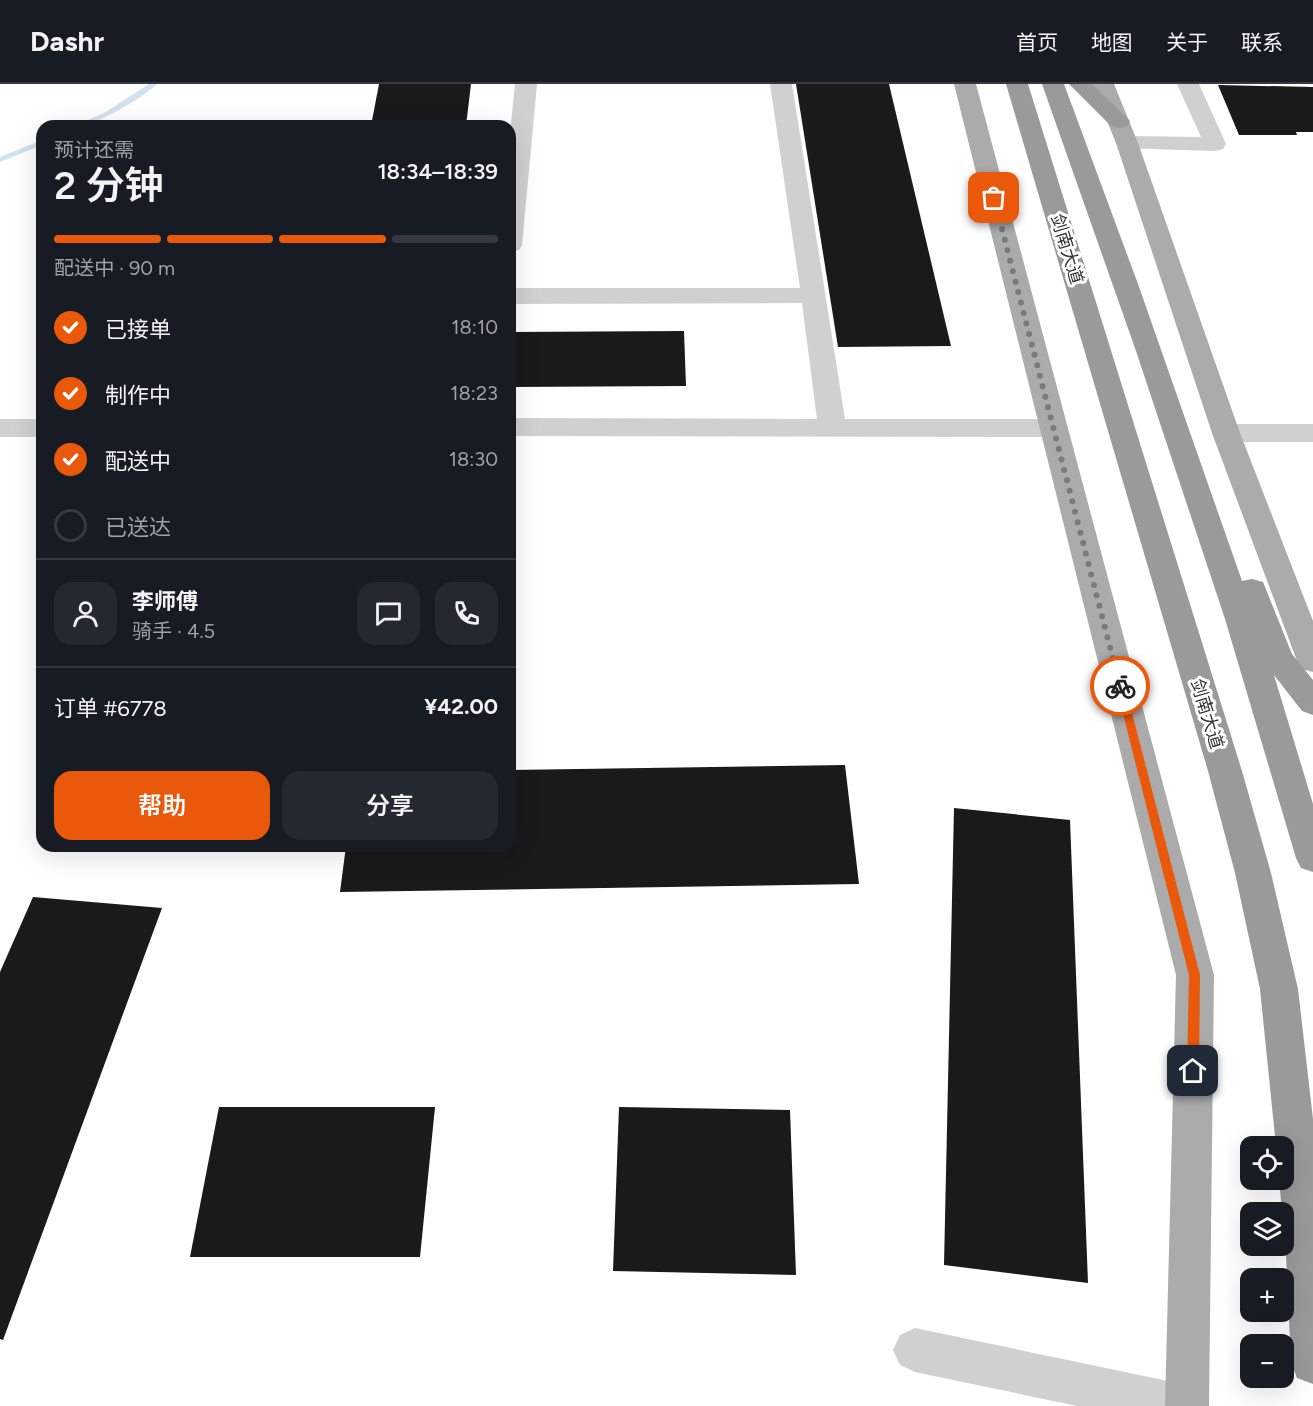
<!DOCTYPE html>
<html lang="zh">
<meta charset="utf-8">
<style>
:root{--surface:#171b24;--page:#242831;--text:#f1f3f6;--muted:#9ea1a6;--line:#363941;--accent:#ea580c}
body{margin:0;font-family:Figtree,"Noto Sans SC",sans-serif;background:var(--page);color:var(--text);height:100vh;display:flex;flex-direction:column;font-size:22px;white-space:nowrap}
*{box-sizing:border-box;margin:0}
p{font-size:20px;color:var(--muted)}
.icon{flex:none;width:33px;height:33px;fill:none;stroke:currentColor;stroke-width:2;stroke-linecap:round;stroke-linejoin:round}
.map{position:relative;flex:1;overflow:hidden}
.sheet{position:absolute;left:36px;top:36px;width:480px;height:732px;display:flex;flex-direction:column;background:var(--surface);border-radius:18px;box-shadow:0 6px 24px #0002}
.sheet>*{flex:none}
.fabs{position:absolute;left:1240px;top:1052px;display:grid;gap:12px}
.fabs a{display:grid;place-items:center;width:54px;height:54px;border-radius:12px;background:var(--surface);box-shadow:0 6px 24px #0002;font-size:30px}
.pin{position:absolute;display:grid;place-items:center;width:51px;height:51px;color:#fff;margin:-26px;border-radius:12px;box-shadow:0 3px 9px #0006}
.courier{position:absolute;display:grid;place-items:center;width:60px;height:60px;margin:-30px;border:4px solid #ea580c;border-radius:50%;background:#fff;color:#222;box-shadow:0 2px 8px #0007}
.summary em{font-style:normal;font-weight:600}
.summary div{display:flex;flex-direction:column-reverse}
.summary{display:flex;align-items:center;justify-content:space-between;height:102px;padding:0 18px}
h1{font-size:39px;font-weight:600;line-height:45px}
.bar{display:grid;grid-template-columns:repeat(4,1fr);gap:9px 6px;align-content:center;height:72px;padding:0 18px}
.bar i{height:8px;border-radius:4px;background:var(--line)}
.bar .current{background:var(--accent)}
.bar p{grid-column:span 4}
.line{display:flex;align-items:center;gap:15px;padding:0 18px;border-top:2px solid var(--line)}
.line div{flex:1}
.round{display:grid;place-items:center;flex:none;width:63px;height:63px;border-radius:18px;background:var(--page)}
ol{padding:0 18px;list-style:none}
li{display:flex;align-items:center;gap:18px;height:66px}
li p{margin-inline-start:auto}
li .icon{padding:6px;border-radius:50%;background:var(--accent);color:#fff;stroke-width:4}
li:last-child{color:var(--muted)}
li i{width:33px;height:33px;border:3px solid var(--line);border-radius:50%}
.button{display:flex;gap:12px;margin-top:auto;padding:12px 18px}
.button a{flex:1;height:69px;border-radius:18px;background:var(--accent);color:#fff;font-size:24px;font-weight:600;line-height:69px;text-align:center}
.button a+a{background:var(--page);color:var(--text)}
header{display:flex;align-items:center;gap:36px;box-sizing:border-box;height:84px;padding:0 30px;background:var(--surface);border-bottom:2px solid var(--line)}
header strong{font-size:28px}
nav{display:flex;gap:33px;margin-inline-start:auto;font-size:21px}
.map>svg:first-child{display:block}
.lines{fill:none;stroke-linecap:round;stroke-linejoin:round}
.stream{fill:#cfe2ee;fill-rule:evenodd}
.building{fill:#1a1a1a}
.minor{fill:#d0d0d0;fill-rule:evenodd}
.major{fill:#ababab;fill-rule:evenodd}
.highway{fill:#9a9a9a;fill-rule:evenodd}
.route{fill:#ea580c}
.done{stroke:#7a7a7a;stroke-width:6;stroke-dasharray:0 10.8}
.labels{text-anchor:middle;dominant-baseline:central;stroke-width:6;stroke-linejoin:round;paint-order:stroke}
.street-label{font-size:18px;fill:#333;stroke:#fff}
</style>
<header>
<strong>Dashr</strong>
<nav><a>首页</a><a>地图</a><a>关于</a><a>联系</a></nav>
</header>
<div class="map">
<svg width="1313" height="1322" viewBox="0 0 1313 1322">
<rect width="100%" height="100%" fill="#fff"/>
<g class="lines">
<g class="stream">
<path d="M149 0H157C140 15 97 42 74 42L104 29Z"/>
<path d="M42 56V61L0 78V73Z"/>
</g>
</g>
<g class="building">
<path d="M379 0H471L466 42H371Z"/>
<path d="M796 0H889L951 262 838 263Z"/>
<path d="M1218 1 1313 3V48H1296L1297 51H1239Z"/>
<path d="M684 247 686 302 510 303V248Z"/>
<path d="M845 681 859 800 340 808 346 762H510V686Z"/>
<path d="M954 724 1070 736 1088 1199 944 1181Z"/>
<path d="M33 813 162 824 3 1256 0 1255V888Z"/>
<path d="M219 1023H435L420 1173H190Z"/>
<path d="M619 1023 790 1026 796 1191 613 1187Z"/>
</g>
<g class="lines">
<g class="minor">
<path d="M515 0H537L522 161 519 166 510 168V49Z"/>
<path d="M770 0H792L845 335H1054L1064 338 1068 344 1064 350 1054 353 510 352V334L817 335 802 219 510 220V204H800Z"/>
<path d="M1177 0H1199L1226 60 1223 65 1215 67 1119 64 1116 59 1119 54 1127 52 1201 53Z"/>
<rect x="0" y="335" width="42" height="18"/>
<path d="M1226 340H1313V358H1226L1216 355 1212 349 1216 343Z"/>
<path d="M915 1244 1182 1300 1198 1306 1204 1322H1077L915 1288 900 1281 893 1266 900 1251Z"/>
</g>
<g class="major">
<path d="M954 0H976L1214 891 1209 1322H1165L1176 891Z"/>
<path d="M1092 0H1114L1138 59 1240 349 1313 537V588L1302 585 1297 577 1212 349 1116 59Z"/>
</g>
<g class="highway">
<path d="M1006 0H1028L1242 687 1271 789 1298 905 1313 1035V1300L1297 1294 1291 1278 1284 1128H1282L1279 1095H1284V1062H1276L1260 905 1235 789 1208 687Z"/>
<path d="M1042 0H1064L1138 200 1242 497 1252 495 1263 498 1292 570 1313 596V631L1302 627 1274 591 1313 720V788L1301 784 1296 774 1225 535 1136 267Z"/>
<path d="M1069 0H1092L1130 37 1127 42 1119 44 1111 42Z"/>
</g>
</g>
<path class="route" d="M1120 599 1125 602 1200 891 1199 987 1193 992 1187 987 1189 891 1116 602Z"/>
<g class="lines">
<path class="done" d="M994 114 1120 602"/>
</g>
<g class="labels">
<g class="street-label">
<text transform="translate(1067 165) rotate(73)">剑南大道</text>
<text transform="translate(1207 630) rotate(73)">剑南大道</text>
</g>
</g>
</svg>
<div class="fabs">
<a><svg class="icon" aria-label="locate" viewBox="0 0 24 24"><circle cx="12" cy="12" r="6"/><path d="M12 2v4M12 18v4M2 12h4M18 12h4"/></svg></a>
<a><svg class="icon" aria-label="layers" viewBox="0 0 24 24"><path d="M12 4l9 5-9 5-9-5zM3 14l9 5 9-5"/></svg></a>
<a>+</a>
<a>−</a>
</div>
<div class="pin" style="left:994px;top:114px;background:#ea580c"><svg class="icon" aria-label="bag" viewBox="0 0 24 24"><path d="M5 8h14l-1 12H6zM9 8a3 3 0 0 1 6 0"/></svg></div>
<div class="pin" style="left:1193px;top:987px;background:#1f2937"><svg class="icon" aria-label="home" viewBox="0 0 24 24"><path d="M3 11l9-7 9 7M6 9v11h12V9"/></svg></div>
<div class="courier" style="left:1120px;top:602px"><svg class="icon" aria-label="bike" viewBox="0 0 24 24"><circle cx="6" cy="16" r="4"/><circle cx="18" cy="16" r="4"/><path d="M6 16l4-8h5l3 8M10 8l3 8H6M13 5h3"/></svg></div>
<section class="sheet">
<div class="summary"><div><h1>2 分钟</h1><p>预计还需</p></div><em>18:34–18:39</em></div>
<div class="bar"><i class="current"></i><i class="current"></i><i class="current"></i><i></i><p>配送中 · 90 m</p></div>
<ol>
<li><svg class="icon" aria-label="check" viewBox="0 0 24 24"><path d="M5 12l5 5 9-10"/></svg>已接单<p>18:10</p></li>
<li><svg class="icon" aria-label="check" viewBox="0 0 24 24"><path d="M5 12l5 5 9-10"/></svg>制作中<p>18:23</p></li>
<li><svg class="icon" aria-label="check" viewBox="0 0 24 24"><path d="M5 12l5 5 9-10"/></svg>配送中<p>18:30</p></li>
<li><i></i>已送达</li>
</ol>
<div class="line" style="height:108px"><a class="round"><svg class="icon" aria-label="person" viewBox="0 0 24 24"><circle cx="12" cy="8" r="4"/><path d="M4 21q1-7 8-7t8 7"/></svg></a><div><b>李师傅</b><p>骑手 · 4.5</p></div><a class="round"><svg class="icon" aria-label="chat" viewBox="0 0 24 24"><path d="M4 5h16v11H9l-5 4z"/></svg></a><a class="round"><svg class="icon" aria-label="phone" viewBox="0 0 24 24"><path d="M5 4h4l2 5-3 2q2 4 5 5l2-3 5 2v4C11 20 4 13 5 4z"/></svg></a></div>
<div class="line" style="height:78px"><div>订单 #6778</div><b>¥42.00</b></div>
<div class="button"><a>帮助</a><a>分享</a></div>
</section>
</div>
